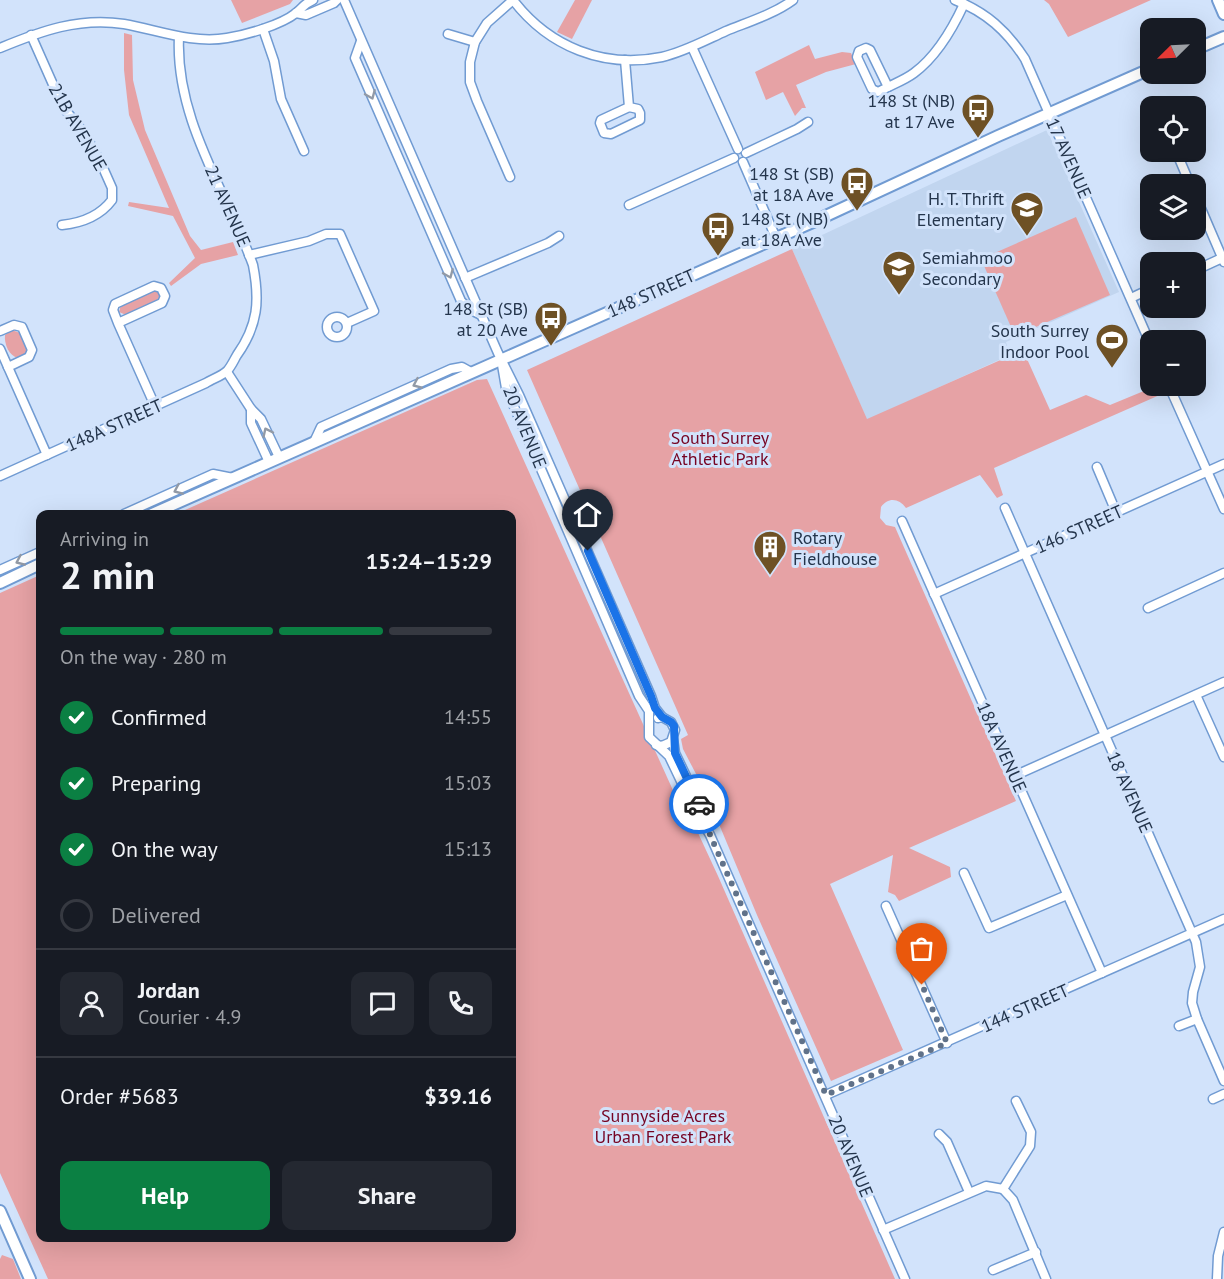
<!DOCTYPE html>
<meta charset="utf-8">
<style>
:root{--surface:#171b24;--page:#242831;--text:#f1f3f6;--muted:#9ea1a6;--line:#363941;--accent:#0b8043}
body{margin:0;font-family:"PT Sans",sans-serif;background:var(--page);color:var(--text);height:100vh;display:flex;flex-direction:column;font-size:22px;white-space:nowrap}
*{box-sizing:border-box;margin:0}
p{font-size:20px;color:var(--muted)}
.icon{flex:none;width:33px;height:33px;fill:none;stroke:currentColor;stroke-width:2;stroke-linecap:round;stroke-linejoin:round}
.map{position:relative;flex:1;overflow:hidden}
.details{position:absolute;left:36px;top:510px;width:480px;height:732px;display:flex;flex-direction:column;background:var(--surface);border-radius:12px;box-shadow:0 6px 24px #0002}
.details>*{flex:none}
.needle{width:39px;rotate:246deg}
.fabs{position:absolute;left:1140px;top:18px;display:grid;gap:12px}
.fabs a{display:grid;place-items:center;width:66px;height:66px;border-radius:12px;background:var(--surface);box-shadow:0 6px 24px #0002;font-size:30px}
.pin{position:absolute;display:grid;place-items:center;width:51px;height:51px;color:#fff;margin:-62px -26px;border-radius:50% 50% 50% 0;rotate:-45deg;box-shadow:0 0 6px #0007}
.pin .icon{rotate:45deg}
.courier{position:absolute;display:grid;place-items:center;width:60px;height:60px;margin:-30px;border:4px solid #1a73e8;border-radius:50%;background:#fff;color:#222;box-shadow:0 2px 8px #0007}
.headline em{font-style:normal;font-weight:700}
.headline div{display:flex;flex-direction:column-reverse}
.headline{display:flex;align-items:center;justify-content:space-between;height:102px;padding:0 24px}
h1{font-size:39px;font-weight:700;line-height:45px}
.bar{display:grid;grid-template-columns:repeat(4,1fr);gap:9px 6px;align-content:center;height:72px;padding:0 24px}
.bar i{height:8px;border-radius:4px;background:var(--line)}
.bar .current{background:var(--accent)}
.bar p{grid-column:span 4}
.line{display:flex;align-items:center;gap:15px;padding:0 24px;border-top:2px solid var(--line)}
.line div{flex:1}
.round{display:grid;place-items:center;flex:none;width:63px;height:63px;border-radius:12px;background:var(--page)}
ol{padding:0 24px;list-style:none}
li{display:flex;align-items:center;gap:18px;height:66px}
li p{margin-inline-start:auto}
li .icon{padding:6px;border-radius:50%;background:var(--accent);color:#fff;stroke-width:4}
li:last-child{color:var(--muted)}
li i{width:33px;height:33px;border:3px solid var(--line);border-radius:50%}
.action{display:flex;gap:12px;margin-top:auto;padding:12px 24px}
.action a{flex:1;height:69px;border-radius:12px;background:var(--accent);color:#fff;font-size:24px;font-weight:700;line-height:69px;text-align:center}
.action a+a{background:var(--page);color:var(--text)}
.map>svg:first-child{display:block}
.built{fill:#c1d5ef}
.green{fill:#e6a2a5}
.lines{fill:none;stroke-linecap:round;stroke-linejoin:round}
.minor-casing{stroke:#719bd2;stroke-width:11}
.major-casing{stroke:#719bd2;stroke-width:14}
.minor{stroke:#fff;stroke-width:8}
.major{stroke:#fff;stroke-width:10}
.oneway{stroke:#929aa6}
.done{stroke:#617289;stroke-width:6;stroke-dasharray:0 10.8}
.route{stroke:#1a73e8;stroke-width:8}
.labels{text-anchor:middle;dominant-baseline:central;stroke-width:6;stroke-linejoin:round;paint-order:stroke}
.poi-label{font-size:18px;fill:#24354c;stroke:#d2e3fb;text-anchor:end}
.street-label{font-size:18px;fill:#24354c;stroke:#d2e3fb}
.park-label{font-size:18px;fill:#760423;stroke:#d2e3fb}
</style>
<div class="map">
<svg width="1224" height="1279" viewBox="0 0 1224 1279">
<rect width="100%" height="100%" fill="#d2e3fb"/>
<path class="built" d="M1047 130 1119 292 1006 342 1010 355 867 420 792 249Z"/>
<g class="green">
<path d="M231 0H293L290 4 242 23Z"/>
<path d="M575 0H592L572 39 557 32Z"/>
<path d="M1044 0H1151L1068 37 1049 4Z"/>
<path d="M124 33 132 35 133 80 145 130 190 236 201 250 233 242 238 255 201 264 171 286 169 283 195 258 173 216 128 206 129 202 169 208 129 115 124 70Z"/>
<path d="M809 45 815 59 842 52 851 53 856 64 826 72 796 85 806 108H802L795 116 783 92 766 100 755 72Z"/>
<path d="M1076 217 1110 295 1015 336 981 259Z"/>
<path d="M792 249 867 419 1023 350 1050 410 1086 395 1110 405 1156 386H1158L1162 394 994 468 1003 495 997 498 980 475 906 508C899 498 888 497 881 507L880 518 886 525 895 527 1016 801 909 848 950 867 951 877 899 901 895 895 888 892 893 855 830 884 903 1050 831 1081 757 915 706 793 683 749 681 739 688 735 527 370Z"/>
<path d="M153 291 158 292 160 294 157 302 126 315 119 312 121 305Z"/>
<path d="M12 330 20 333 27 348 26 353 18 358C9 356 4 344 5 335Z"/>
<path d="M487 379 676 797 686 807 718 876 895 1279H48L0 1173V593L40 575V1238H512V514H176L477 380Z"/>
<path d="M2 1255 13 1259 21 1279H0V1259Z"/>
</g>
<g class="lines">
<g class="minor-casing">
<g id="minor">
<path d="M344 0 498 353 519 395 651 696 655 708 662 717"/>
<path d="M513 0C549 47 604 69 662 57 684 52 706 40 726 31 748 22 774 14 793 0"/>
<path d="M955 0C986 12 1007 31 1025 59L1150 343"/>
<path d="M296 13 306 15 334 3 337 0"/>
<path d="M263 29 274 61 281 99 304 151"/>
<path d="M448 34 475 42"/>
<path d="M31 35 63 107 84 133 100 161 112 188V200C100 216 81 223 62 225"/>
<path d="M361 41 355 58 461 301 469 309 481 315"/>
<path d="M692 47 738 149"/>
<path d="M0 48C41 31 79 17 124 24 158 30 192 44 227 38 246 35 281 25 296 13 304 7 302 5 313 0"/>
<path d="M866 48 870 50 888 87 878 92 872 89 857 57 859 51Z"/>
<path d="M625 60 629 107 601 120 600 123 604 133 611 134 640 120V113L638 109 629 107"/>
<path d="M888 87C896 83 906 79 914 73 937 56 952 30 964 4"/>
<path d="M746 153 797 129 808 122"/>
<path d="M1178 156 1190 184"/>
<path d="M743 162 776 238"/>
<path d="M510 177 477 101 470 82V62L475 42 487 23 513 0"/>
<path d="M1196 197 1224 262"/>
<path d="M629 205 734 158"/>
<path d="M249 255 309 241 326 234H340L374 311 347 323"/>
<path d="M1196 270 1222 258"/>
<path d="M465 278 548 243 559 236"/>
<path d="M1131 298 1150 289"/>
<circle cx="337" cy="327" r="10"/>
<path d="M118 323 113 310 115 304 154 286 161 288 165 296 162 303 118 323 155 406"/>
<path d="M0 331 14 325 22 327 32 350 29 357 8 367"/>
<path d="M0 349 47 455"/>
<path d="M501 359 506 388 639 696 649 711V737L669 756 690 800 710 835 905 1279"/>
<path d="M227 372 251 409 261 419 279 457"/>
<path d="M1169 386 1224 509"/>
<path d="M251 409V423L269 462"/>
<path d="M314 442 321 427 451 369 462 367 471 372"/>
<path d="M1097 467 1116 512"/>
<path d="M0 476 206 383C212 379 222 376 227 371 231 367 234 360 237 355 258 325 260 301 253 265 226 191 175 119 179 37"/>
<path d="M1005 508 1196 942 1200 967 1193 992 1192 1003 1197 1019 1224 1081"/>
<path d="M124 514 213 474 233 478"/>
<path d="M902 521 1102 973"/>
<path d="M0 570 40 552"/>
<path d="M934 594 1224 464"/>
<path d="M1148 608 1224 573"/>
<path d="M1196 695 1224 757"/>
<path d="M673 739 675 753 703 812"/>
<path d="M656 745 662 746 671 742 675 730 671 722 662 717 658 718"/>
<path d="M1014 776 1224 682"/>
<path d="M964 873 989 928 1067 895"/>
<path d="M886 906 947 1043"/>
<path d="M1179 1026 1197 1019"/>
<path d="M826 1095 1224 919"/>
<path d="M1213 1099 1224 1094"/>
<path d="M939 1134 947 1142 969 1192"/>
<path d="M1003 1189 1013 1200 1046 1279"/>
<path d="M1003 1189 1030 1146 1031 1132 1016 1101"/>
<path d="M883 1230 986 1186 1003 1189"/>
<path d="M993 1270 1036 1252"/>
<path d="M1217 1279 1218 1256 1224 1232"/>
</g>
</g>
<g class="major-casing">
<g id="major">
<path d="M1218 0 1224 14"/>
<path d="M1196 49 1224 37"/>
<path d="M152 514 815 221 998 136 1150 69"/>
<path d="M0 583 40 564"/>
<path d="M0 1211 30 1279"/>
</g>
</g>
<use href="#minor" class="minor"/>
<use href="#major" class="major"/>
</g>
<defs><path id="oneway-chevron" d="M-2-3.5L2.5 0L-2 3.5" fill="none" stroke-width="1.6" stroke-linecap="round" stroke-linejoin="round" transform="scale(1.5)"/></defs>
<g class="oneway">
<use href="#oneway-chevron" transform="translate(371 95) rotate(67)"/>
<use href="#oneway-chevron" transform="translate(449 274) rotate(67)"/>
<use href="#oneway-chevron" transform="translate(417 384) rotate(156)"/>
<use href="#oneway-chevron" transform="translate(267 432) rotate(-115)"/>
<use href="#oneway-chevron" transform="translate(178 490) rotate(156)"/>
<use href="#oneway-chevron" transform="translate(20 561) rotate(156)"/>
</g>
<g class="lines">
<path class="done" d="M699 804 709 826 710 835 826 1095 947 1043 922 985"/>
<path class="route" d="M588 551 651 696 655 708 662 717 671 722 674 726 675 753 699 804"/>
</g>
<defs>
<g id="bus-pin" transform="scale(1.725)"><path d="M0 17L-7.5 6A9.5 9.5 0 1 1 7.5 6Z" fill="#6e5125" stroke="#d2e3fb"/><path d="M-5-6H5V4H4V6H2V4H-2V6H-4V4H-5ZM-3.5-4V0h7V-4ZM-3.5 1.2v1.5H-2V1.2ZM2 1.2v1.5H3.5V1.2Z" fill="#fff"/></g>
<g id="school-pin" transform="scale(1.725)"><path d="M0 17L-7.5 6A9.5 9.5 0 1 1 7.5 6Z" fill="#6e5125" stroke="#d2e3fb"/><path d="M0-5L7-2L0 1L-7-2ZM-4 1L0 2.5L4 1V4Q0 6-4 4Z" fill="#fff"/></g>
<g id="stadium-pin" transform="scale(1.725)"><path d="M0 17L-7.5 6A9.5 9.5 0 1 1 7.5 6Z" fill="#6e5125" stroke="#d2e3fb"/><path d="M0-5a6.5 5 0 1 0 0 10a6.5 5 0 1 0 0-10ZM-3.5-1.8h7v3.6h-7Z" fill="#fff"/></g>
<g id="building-pin" transform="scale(1.725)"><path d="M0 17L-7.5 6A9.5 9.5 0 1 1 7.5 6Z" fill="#6e5125" stroke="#d2e3fb"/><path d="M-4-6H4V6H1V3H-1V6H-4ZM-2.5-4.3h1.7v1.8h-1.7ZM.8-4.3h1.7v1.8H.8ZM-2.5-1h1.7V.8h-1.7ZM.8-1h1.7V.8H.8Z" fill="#fff"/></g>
</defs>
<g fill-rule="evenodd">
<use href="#bus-pin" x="978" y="110"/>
<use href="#bus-pin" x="857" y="183"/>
<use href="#school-pin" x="1027" y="208"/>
<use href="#bus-pin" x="718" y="228"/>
<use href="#school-pin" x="899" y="267"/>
<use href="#bus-pin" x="551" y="318"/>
<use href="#stadium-pin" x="1112" y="340"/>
<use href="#building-pin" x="770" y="547"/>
</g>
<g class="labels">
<g class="poi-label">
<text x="955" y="100">148 St (NB)<tspan x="955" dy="21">at 17 Ave</tspan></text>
<text x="834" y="173">148 St (SB)<tspan x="834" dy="21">at 18A Ave</tspan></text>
<text x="1004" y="198">H. T. Thrift<tspan x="1004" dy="21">Elementary</tspan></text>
<text x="741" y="218" text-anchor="start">148 St (NB)<tspan x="741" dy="21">at 18A Ave</tspan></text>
<text x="922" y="257" text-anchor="start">Semiahmoo<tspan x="922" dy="21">Secondary</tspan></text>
<text x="528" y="308">148 St (SB)<tspan x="528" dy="21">at 20 Ave</tspan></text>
<text x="1089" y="330">South Surrey<tspan x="1089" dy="21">Indoor Pool</tspan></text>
<text x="793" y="537" text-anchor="start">Rotary<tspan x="793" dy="21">Fieldhouse</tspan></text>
</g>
<g class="street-label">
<text transform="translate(78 127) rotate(60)">21B AVENUE</text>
<text transform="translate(1069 158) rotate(66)">17 AVENUE</text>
<text transform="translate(228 206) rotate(66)">21 AVENUE</text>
<text transform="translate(651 293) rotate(-24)">148 STREET</text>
<text transform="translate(114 425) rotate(-24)">148A STREET</text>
<text transform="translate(525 427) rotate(68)">20 AVENUE</text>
<text transform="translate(1079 529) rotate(-24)">146 STREET</text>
<text transform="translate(1002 747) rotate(66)">18A AVENUE</text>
<text transform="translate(1130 792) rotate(66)">18 AVENUE</text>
<text transform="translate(1025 1008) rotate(-24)">144 STREET</text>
<text transform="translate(851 1156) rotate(67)">20 AVENUE</text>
</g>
<g class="park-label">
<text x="720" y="437">South Surrey<tspan x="720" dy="21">Athletic Park</tspan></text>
<text x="663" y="1115">Sunnyside Acres<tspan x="663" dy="21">Urban Forest Park</tspan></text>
</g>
</g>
</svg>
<div class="fabs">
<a><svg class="needle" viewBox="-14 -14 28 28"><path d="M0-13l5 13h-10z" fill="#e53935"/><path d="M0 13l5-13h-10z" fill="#9ea1a6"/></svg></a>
<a><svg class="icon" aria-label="locate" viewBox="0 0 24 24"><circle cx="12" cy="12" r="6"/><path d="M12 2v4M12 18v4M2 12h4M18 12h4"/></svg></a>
<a><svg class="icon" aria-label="layers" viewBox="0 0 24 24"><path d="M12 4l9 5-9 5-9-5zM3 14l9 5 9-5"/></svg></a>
<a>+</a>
<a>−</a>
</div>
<div class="pin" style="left:922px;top:985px;background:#ea580c"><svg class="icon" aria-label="bag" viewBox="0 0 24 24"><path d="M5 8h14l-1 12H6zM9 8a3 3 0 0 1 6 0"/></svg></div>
<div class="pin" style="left:588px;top:551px;background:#1f2937"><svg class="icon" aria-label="home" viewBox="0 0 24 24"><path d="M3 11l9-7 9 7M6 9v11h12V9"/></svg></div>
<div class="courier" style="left:699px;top:804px"><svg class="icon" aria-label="car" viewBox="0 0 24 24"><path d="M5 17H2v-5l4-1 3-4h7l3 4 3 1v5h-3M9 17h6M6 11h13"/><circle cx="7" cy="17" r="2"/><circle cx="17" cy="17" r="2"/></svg></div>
<section class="details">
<div class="headline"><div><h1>2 min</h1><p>Arriving in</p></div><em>15:24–15:29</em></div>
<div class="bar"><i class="current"></i><i class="current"></i><i class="current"></i><i></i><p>On the way · 280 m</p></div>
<ol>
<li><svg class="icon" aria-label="check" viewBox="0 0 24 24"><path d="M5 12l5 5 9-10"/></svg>Confirmed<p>14:55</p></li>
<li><svg class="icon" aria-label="check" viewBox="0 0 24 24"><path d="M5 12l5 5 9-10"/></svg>Preparing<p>15:03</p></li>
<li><svg class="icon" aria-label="check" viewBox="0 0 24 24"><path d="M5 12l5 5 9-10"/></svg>On the way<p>15:13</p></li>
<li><i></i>Delivered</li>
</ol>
<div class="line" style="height:108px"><a class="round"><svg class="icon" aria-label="person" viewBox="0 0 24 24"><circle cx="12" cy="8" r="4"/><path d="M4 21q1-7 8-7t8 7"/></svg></a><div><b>Jordan</b><p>Courier · 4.9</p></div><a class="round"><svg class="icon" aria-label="chat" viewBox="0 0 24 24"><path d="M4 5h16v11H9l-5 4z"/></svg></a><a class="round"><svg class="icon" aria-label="phone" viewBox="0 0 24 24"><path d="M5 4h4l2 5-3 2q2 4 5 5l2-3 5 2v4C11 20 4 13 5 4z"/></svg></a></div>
<div class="line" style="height:78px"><div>Order #5683</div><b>$39.16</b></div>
<div class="action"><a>Help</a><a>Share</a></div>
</section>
</div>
